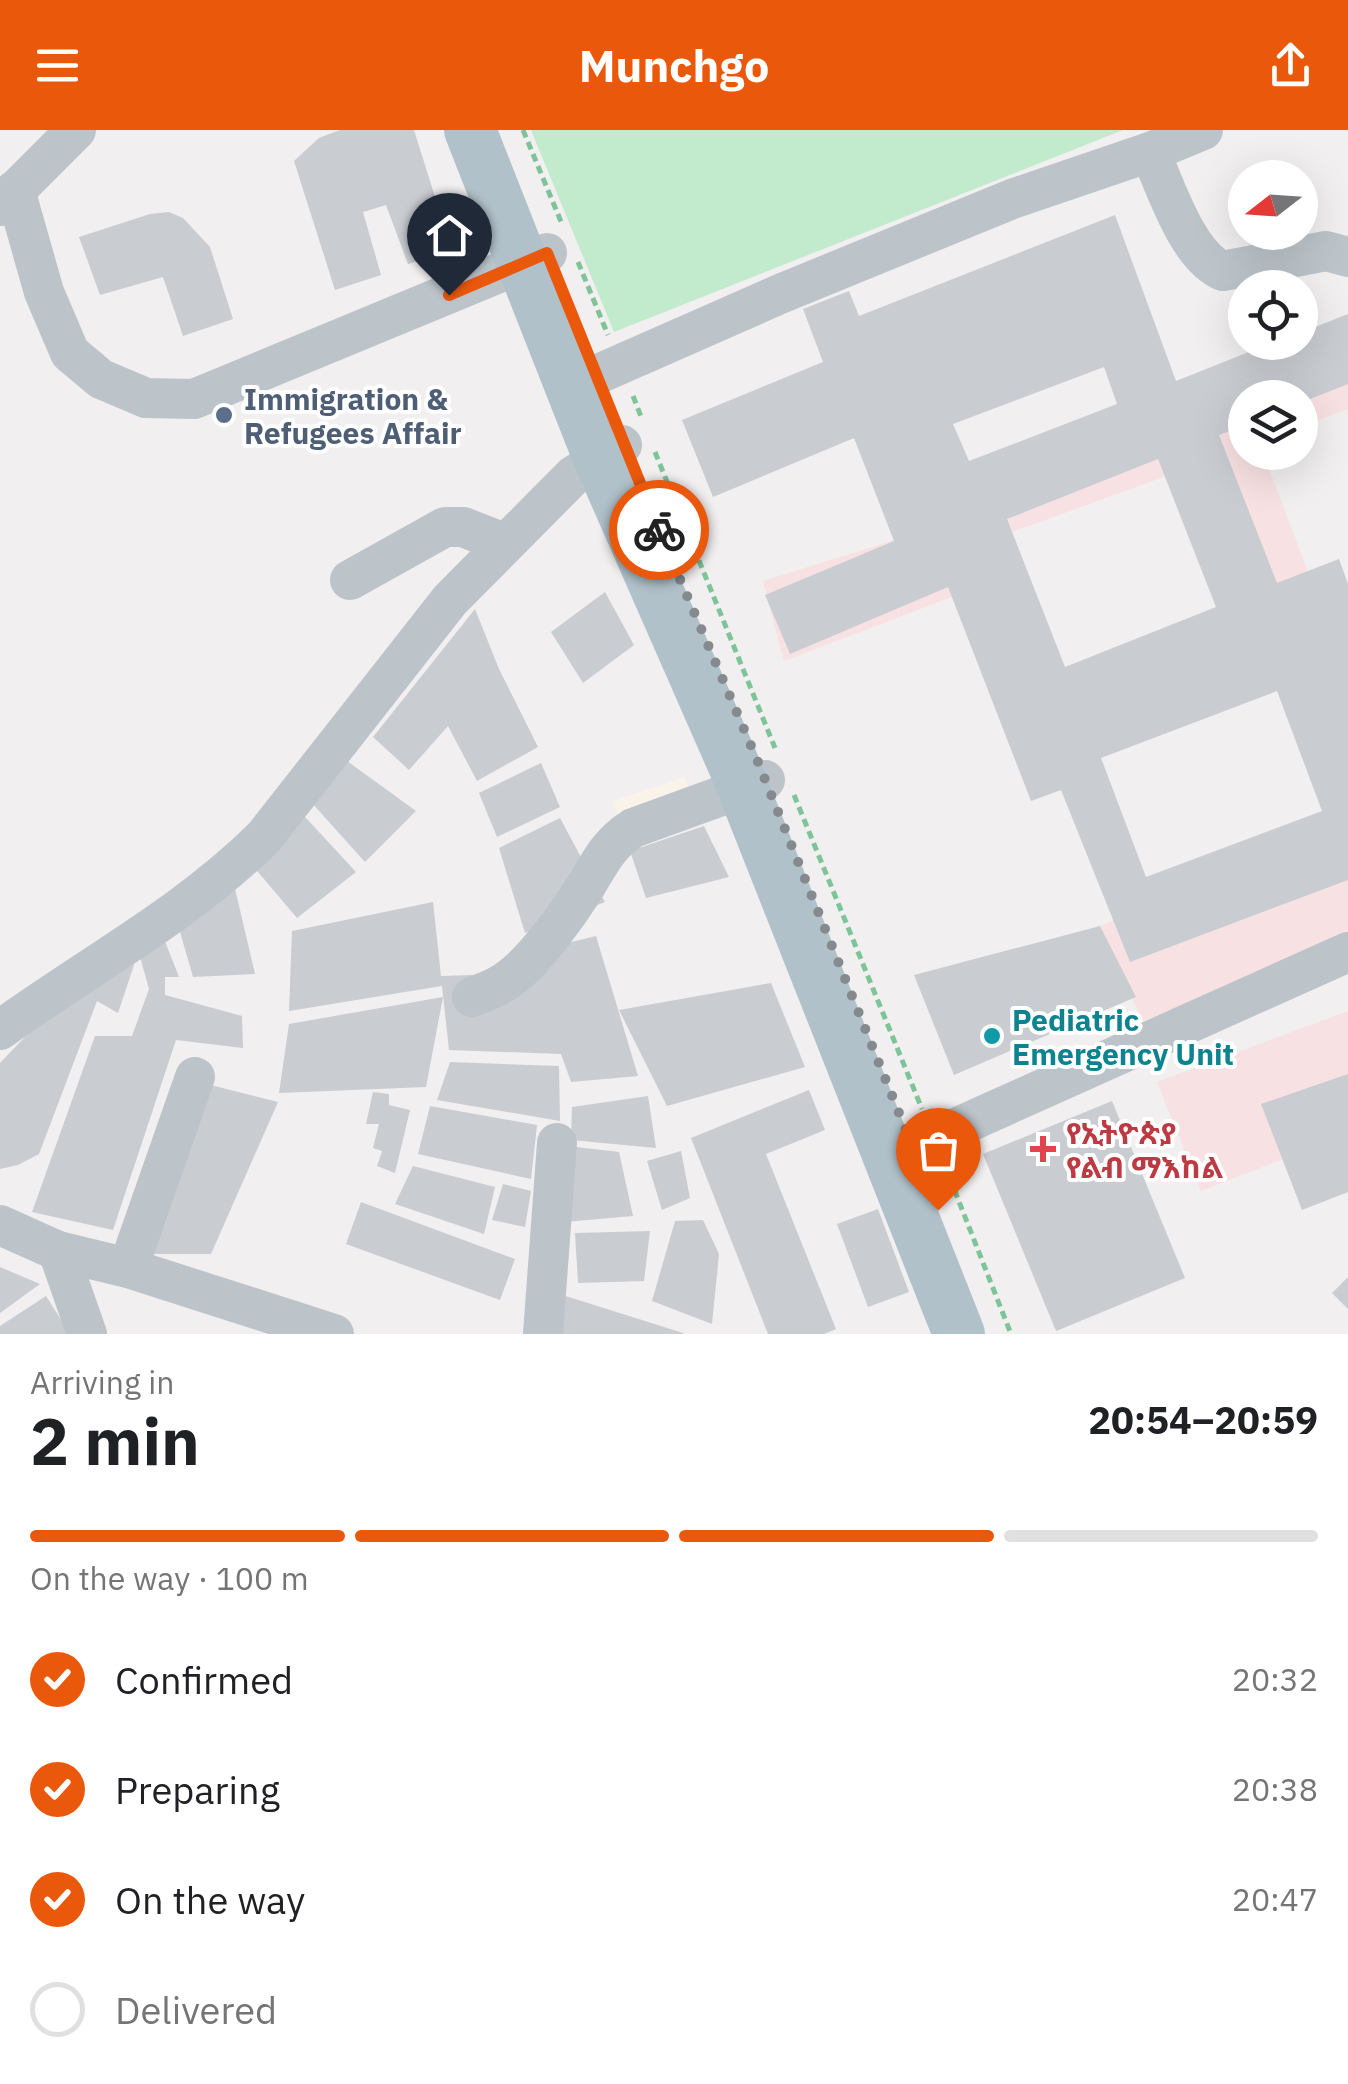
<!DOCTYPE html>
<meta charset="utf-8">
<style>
:root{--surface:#fff;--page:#f6f6f6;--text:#202124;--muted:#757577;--line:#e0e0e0;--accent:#ea580c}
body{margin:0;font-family:"IBM Plex Sans","Noto Sans Ethiopic",sans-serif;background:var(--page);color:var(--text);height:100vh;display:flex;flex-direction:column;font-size:38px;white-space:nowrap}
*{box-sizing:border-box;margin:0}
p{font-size:32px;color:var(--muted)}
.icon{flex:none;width:55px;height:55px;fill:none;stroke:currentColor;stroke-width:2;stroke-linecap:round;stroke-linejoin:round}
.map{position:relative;height:1204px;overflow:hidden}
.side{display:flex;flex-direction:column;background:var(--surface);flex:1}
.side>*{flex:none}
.needle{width:65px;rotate:253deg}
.buttons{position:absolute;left:1228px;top:30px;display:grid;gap:20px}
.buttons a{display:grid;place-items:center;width:90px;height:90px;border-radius:50%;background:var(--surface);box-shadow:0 10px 40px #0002;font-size:50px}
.pin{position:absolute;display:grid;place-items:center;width:85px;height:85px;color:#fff;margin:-102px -42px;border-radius:50% 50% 50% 0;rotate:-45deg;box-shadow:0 0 10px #0007}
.pin .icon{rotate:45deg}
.courier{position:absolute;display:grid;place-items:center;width:100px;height:100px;margin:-50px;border:8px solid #ea580c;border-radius:50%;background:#fff;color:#222;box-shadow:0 2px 12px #0007}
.overview em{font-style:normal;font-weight:700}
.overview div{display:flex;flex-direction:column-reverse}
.overview{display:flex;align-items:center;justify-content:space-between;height:170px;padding:0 30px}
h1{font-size:65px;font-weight:700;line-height:75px}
.bar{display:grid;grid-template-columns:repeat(4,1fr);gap:15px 10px;align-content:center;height:120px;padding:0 30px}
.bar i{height:12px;border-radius:8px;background:var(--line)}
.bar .current{background:var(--accent)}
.bar p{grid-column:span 4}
ol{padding:0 30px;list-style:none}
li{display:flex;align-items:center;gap:30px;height:110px}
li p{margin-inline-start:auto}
li .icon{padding:10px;border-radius:50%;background:var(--accent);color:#fff;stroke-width:4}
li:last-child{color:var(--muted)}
li i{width:55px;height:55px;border:5px solid var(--line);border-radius:50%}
header{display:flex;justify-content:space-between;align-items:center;height:130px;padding:0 30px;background:var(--accent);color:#fff;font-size:45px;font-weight:700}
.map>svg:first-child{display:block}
.commercial{fill:#faf3ea}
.medical{fill:#f8e1e2}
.green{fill:#c2eacc}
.building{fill:#c9ccd1;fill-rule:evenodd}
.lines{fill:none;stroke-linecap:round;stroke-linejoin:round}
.path{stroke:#7ec499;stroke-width:5;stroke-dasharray:8 5;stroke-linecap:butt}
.minor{stroke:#bcc4ca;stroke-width:40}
.major{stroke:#b1c1ca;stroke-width:52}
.done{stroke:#848a8e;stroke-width:10;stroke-dasharray:0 18}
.route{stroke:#ea580c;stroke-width:12}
.service-dot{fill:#5c6f8a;stroke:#fff;stroke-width:4}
.culture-dot{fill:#0f9aa8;stroke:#fff;stroke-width:4}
.health-dot{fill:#e0444e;stroke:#fff;stroke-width:4}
.labels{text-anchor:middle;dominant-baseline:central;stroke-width:8;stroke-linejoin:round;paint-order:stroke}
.service-label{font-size:30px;font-weight:bold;fill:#4e5e75;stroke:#fff;text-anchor:start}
.culture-label{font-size:30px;font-weight:bold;fill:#0d838f;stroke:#fff;text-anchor:start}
.health-label{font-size:30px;font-weight:bold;fill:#be3a42;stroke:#fff;text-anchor:start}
</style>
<header><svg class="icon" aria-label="menu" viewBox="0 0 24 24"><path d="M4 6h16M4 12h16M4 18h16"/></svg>Munchgo<svg class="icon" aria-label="share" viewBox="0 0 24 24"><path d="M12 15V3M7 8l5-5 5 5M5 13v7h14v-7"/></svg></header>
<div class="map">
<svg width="1348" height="1204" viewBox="0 0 1348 1204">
<rect width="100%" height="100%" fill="#f1efef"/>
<path class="commercial" d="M684 647 704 689 630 713 613 671Z"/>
<g class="medical">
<path d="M1348 189V279L1300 297V268H1245V322L1263 323 1328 495 1264 520 1188 338 982 413 954 339 1300 212Z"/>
<path d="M949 393 970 460 784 531 763 451Z"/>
<path d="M1348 691V817L1142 891 1100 796Z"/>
<path d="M1348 881V1004L1201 1061 1157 952Z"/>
</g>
<path class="green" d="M531 0H1123L614 202Z"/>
<g class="building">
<path d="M340 0H414L452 121 408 134 386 75 363 82 381 145 335 160 294 31 319 8Z"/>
<path d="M169 82 183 88 210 117 233 189 183 206 163 147 100 165 79 107 150 84Z"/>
<path d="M1115 85 1176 251 1274 212H1300V203L1348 184V254L1300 273V268H1245V295L1219 305 1277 453 1339 429 1348 454V750L1130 832 1061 660 1031 671 948 457 790 524 765 465 894 411 854 308 713 367 682 290 823 232 803 179 849 161 859 186ZM1104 237 1117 274 969 331 953 294ZM1158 329 1216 477 1065 537 1007 389ZM1277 561 1322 681 1146 747 1101 628Z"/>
<path d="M605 462 634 515 583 553 551 502Z"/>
<path d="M475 479 499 539 538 617 477 651 448 596 409 640 373 607Z"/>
<path d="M336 623 416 681 365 732 303 663Z"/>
<path d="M541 633 560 677 497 707 479 663Z"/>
<path d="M295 676 356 742 297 788 253 736Z"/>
<path d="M560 688 605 772 525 803 499 718Z"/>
<path d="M704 696 729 747 646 768 630 721Z"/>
<path d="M232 746 255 844 193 847 174 781Z"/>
<path d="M433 772 441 846 530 843 523 824 596 806 638 946 571 952 561 924 449 920 442 856 289 881 292 801Z"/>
<path d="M159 796 179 847H165V865L242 886 243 918 176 910 113 1100 32 1082 95 906H132L149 859 134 805Z"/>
<path d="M1100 796 1136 867 954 945 914 845Z"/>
<path d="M114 814 134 835 118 883 97 871 39 1024 18 1035 0 1039V933Z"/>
<path d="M771 853 805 937 667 976 619 880Z"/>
<path d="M443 867 426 957 279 963 289 894Z"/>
<path d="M450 932 559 936 560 991 437 970Z"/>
<path d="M1348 944V1062L1302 1080 1261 974Z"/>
<path d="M199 952 278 972 211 1124H129Z"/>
<path d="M809 960 825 1000 766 1024 836 1199 824 1204H768L691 1008Z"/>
<path d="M373 962 389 964V975L410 980 395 1043 377 1036 382 1021 373 1018 379 994H366Z"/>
<path d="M648 966 656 1018 571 1010 572 977Z"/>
<path d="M1112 971 1185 1148 1056 1201 983 1024Z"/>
<path d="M430 976 537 995 531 1049 418 1024Z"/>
<path d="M568 1016 619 1022 633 1086 565 1092Z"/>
<path d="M681 1021 690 1068 662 1080 647 1031Z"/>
<path d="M413 1036 495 1057 484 1104 395 1074Z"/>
<path d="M503 1054 531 1061 525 1097 492 1090Z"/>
<path d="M361 1072 515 1129 500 1170 346 1114Z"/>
<path d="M878 1079 909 1162 868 1177 837 1094Z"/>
<path d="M703 1090 719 1124 712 1194 652 1171 675 1091Z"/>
<path d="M650 1101 644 1151 578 1153 575 1103Z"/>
<path d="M0 1137 40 1154 0 1183Z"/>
<path d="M1348 1147V1179L1332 1163Z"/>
<path d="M556 1163 683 1203V1204H553Z"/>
<path d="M46 1166 70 1204H0V1196Z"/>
</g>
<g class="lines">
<g class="path">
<path d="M523 0 562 94"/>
<path d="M578 132 608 205"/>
<path d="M633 266 642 289"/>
<path d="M655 322 775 618"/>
<path d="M794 665 922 979"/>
<path d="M945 1036 1011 1204"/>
</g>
<g class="minor">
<path d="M1150 22C1166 57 1187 126 1223 141L1326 121 1348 127"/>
<path d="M15 60 44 162 70 223 101 249 146 268 194 269 547 123"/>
<path d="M0 76 76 0"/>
<path d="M571 256 780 164 1012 69 1150 22 1203 0"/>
<path d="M350 450 445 397H463L504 413"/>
<path d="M472 867C487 861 502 856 514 845 537 827 568 784 584 759 599 734 608 714 633 698L765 650"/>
<path d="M0 900C88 836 187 784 264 707L450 470 573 346 622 315"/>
<path d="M891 1027 1348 822"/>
<path d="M0 1095 58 1121 128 1138 334 1204"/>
<path d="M58 1121 87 1204"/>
<path d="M128 1138 195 947"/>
<path d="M543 1204 557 1013"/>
</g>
<path class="major" d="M470 0 599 328 736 640 959 1204"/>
</g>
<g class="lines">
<path class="done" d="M659 400 758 632 938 1080"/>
<path class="route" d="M449 165 547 123 659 400"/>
</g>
<circle class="service-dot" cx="224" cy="285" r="10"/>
<circle class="culture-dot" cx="992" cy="906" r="10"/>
<path class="health-dot" d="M1038 1004h10v10h10v10h-10v10h-10v-10h-10v-10h10z"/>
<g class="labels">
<g class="service-label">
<text x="244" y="268">Immigration &amp;<tspan x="244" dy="34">Refugees Affair</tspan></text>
</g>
<g class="culture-label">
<text x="1012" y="889">Pediatric<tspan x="1012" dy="34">Emergency Unit</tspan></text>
</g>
<g class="health-label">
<text x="1066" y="1002">የኢትዮጵያ<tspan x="1066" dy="34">የልብ ማእከል</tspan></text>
</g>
</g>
</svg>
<div class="buttons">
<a><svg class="needle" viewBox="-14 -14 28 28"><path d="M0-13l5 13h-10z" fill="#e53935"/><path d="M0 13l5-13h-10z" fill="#757577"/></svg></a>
<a><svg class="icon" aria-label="locate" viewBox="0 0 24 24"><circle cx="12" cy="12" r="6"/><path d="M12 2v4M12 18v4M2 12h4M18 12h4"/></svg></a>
<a><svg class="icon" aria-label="layers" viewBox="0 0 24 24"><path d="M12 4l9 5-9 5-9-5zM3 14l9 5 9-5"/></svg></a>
</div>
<div class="pin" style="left:938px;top:1080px;background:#ea580c"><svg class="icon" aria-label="bag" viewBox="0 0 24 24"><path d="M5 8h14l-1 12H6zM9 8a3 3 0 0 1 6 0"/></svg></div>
<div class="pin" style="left:449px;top:165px;background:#1f2937"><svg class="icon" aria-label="home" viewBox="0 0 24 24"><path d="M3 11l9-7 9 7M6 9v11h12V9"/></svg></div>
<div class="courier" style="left:659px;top:400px"><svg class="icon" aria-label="bike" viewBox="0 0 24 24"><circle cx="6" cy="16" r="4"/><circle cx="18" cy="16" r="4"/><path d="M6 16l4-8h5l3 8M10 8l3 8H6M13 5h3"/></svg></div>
</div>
<section class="side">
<div class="overview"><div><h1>2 min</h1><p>Arriving in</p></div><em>20:54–20:59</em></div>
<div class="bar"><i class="current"></i><i class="current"></i><i class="current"></i><i></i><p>On the way · 100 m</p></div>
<ol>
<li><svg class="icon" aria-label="check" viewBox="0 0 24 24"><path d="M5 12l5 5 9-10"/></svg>Confirmed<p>20:32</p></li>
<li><svg class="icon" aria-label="check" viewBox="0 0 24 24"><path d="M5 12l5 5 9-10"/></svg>Preparing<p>20:38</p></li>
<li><svg class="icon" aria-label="check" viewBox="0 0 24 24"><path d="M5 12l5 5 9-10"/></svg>On the way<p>20:47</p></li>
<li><i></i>Delivered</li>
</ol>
</section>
